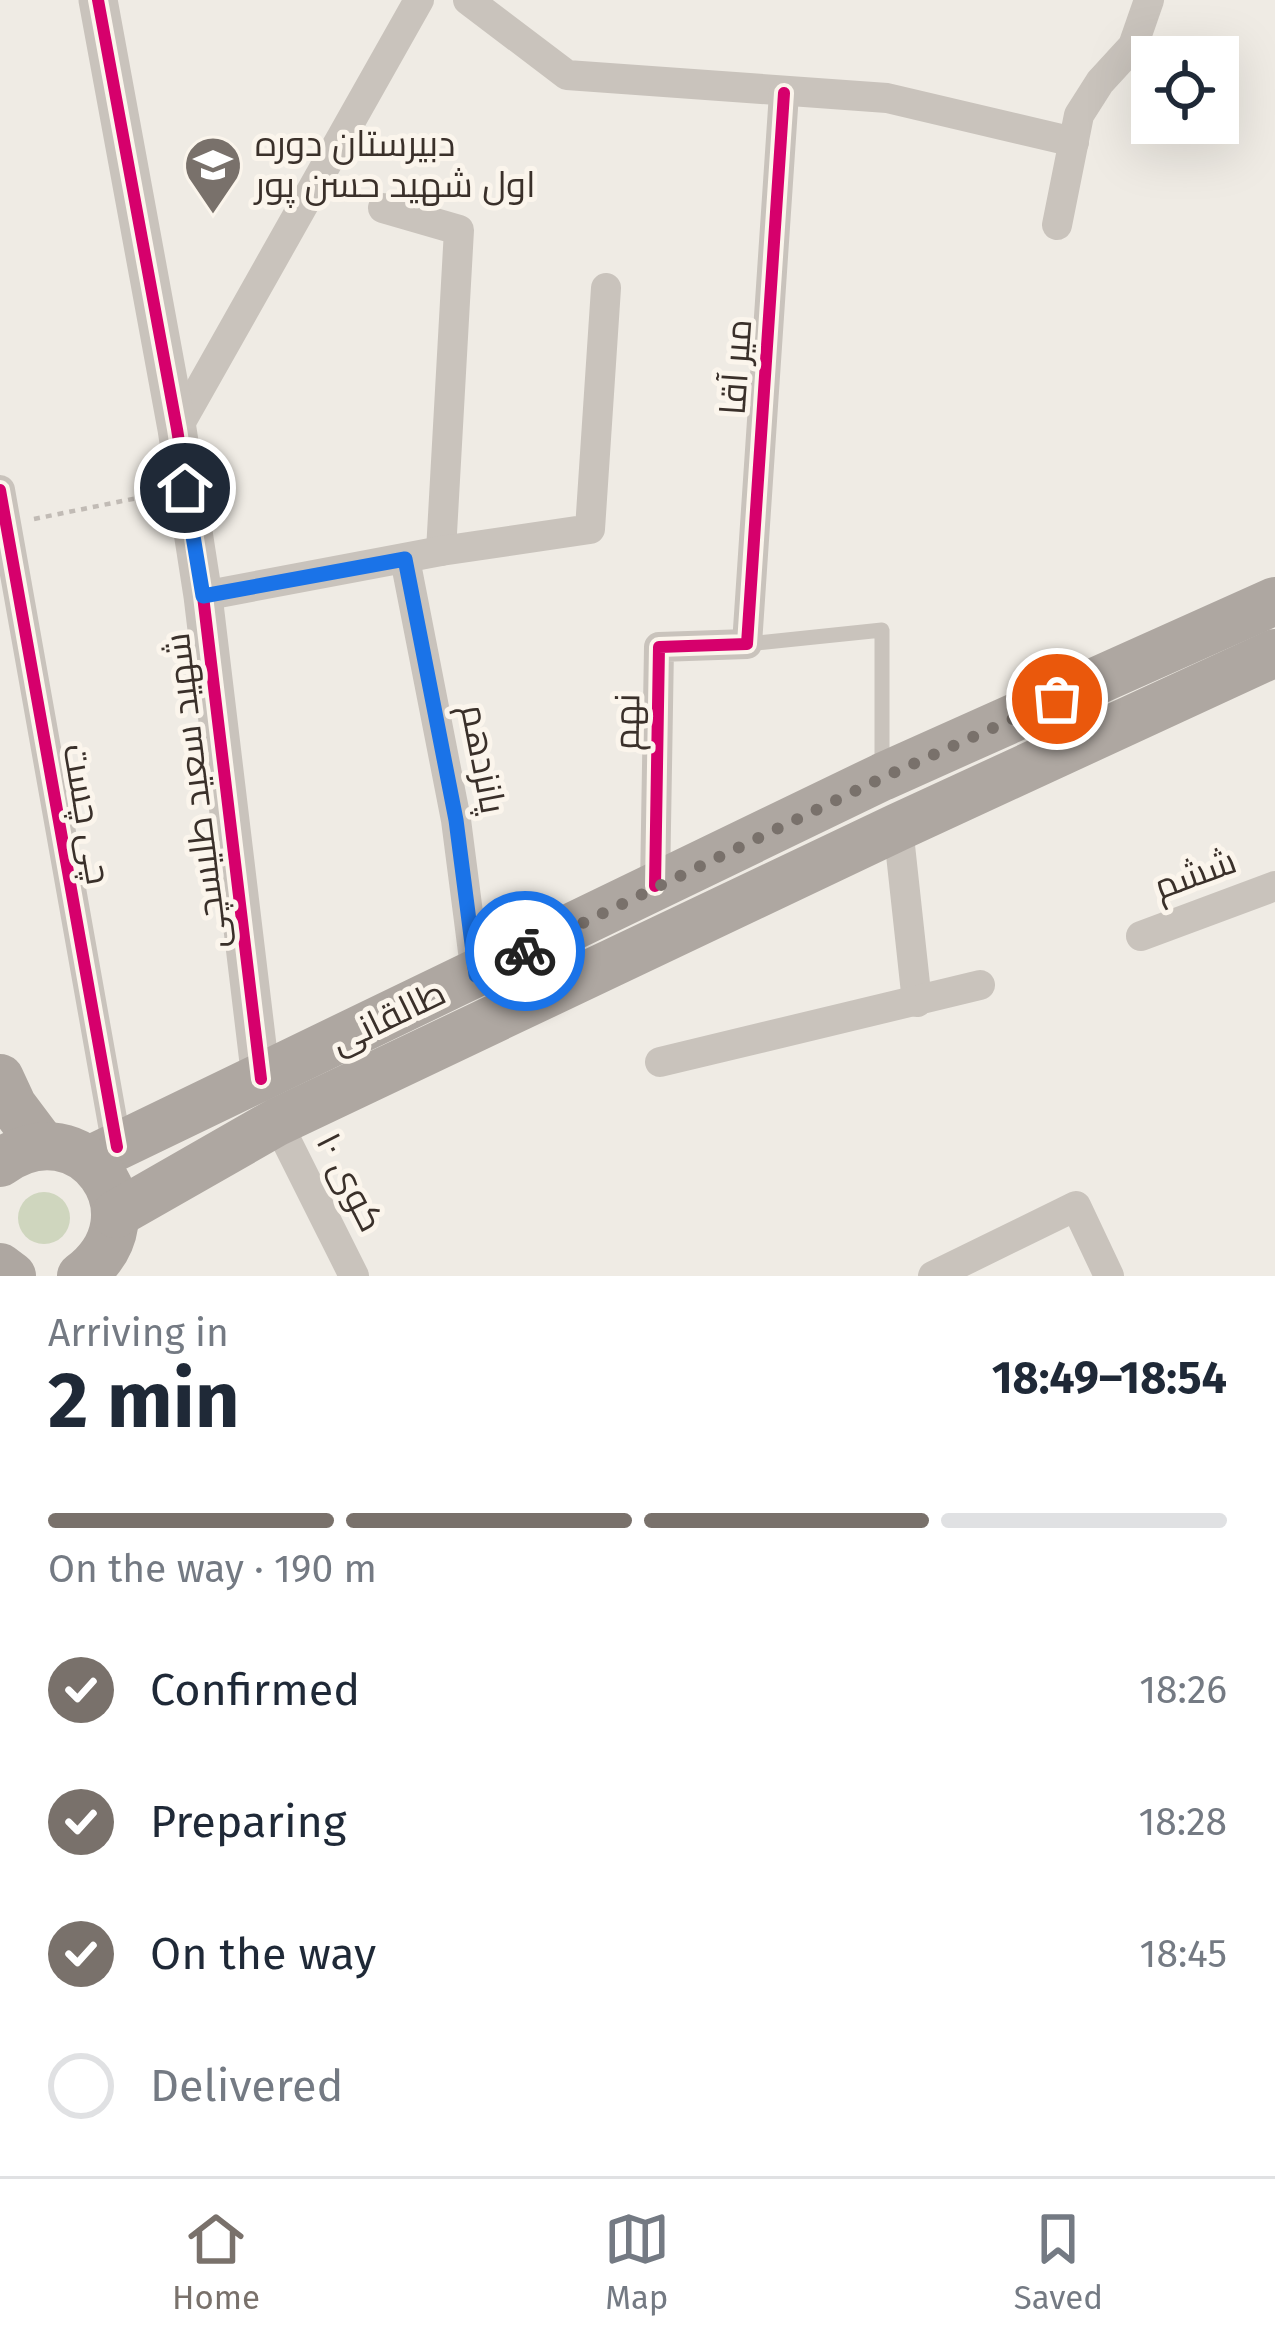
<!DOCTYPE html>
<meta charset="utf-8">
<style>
:root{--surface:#fff;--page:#f6f6f7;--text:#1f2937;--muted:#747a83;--line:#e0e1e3;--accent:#79716b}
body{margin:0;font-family:"Fira Sans",Cairo,sans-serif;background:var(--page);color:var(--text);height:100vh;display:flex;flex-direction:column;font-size:45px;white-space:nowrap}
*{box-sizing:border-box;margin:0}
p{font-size:39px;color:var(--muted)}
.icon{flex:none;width:66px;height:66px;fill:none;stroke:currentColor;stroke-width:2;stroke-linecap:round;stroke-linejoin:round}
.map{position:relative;height:1276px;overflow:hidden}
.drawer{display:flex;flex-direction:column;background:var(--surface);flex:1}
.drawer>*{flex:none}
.controls{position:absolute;left:1131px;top:36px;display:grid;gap:24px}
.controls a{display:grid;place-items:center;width:108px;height:108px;border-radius:0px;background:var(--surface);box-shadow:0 12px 48px #0002;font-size:60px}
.pin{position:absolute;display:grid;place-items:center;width:102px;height:102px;color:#fff;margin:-51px;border:6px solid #fff;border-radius:50%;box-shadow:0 3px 12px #0007}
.courier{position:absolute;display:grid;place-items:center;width:120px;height:120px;margin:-60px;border:9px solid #1a73e8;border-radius:50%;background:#fff;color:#222;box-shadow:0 3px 15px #0007}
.head em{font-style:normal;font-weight:700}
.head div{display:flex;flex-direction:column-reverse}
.head{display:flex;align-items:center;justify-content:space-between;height:204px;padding:0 48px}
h1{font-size:78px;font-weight:700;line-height:90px}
.bar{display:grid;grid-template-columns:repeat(4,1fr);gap:18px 12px;align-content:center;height:144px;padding:0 48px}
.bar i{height:15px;border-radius:9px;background:var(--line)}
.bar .on{background:var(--accent)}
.bar p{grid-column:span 4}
ol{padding:0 48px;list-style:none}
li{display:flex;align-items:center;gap:36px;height:132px}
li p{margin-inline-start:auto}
li .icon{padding:12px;border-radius:50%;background:var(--accent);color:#fff;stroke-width:4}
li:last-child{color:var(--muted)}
li i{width:66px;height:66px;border:6px solid var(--line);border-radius:50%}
.dock{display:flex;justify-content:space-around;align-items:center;height:168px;border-top:3px solid var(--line);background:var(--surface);font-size:33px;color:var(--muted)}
.dock a{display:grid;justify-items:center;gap:6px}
.dock .on{color:var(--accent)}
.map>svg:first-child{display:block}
.green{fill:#cfd6be}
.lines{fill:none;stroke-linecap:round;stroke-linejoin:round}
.path{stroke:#c1bbb5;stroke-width:4.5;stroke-dasharray:6 6;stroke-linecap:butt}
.service{stroke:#c9c3bc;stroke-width:15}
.minor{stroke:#c9c3bc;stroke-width:30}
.tertiary{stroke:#c9c3bc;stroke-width:39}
.primary{stroke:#aea7a1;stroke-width:48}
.cycleway-casing{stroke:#fbf5ec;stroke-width:20}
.cycleway{stroke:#d6006c;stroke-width:12}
.done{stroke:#79716b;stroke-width:12;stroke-dasharray:0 21.6}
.route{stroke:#1a73e8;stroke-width:15}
.labels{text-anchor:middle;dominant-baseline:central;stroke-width:10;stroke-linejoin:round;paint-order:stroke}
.poi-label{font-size:36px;fill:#3a302a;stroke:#fbf5ec;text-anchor:start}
.street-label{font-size:36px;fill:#3a302a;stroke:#fbf5ec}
</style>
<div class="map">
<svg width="1275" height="1276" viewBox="0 0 1275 1276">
<rect width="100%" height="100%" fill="#efebe4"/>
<circle class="green" cx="44" cy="1218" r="26"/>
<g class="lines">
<path class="path" d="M34 519 152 495"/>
<path class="service" d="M747 644 882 630V767"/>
<g class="minor">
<path d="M468 0 567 75 887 98 1074 142"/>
<path d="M383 208 459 230 441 551"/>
<path d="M1057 225 1079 115 1100 82 1133 46 1149 0"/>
<path d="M177 429 419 0"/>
<path d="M0 490 117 1147"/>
<path d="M405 559 456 820 476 975"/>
<path d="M203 596 441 551 590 529 606 288"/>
<path d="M898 827 917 1002"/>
<path d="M655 886 659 647 747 644 784 93"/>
<path d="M1141 936 1275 886"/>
<path d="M660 1062 980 985"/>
<path d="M277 1122 354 1276"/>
<path d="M933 1276 1076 1206 1109 1276"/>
</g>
<path class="tertiary" d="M98 0 177 429 203 596 261 1079"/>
<g class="primary">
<path d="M0 1078 13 1106 43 1146"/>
<path d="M89 1160 882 777 1275 601"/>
<path d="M0 1163C81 1104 163 1215 81 1276"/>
<path d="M116 1214 277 1122 898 827 1275 653"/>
<path d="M0 1267 12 1276"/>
</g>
<g class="cycleway-casing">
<g id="cycleway">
<path d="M98 0 177 429 203 596 261 1079"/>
<path d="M0 490 117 1147"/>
<path d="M655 886 659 647 747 644 784 93"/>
</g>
</g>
<use href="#cycleway" class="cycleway"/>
</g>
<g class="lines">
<path class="done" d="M525 951 882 778 1057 699"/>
<path class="route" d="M185 488 203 596 405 559 456 820 476 975 525 951"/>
</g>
<defs>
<g id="school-pin" transform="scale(3)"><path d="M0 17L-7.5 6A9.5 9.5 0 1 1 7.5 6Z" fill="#79716b" stroke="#fbf5ec"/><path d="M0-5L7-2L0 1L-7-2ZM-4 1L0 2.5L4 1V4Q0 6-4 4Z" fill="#fff"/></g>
</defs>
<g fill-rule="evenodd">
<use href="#school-pin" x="213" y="165"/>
</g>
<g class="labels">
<g class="poi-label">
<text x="255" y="144">دبیرستان دوره<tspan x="255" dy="41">اول شهید حسن پور</tspan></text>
</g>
<g class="street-label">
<text transform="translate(736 367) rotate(-86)">میر آقا</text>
<text transform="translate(627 722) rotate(-89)">نهم</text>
<text transform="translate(483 759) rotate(79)">پانزدهم</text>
<text transform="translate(196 791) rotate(-97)">شهید سعید طلیسچی</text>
<text transform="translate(87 814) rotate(80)">چی چست</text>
<text transform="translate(1195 874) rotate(-20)">ششم</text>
<text transform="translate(388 1017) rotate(-26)">طالقانی</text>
<text transform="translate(350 1182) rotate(63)">کوی ۱۰</text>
</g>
</g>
</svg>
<div class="controls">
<a><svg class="icon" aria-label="locate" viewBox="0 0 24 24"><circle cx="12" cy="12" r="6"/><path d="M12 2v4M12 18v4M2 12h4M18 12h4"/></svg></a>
</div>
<div class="pin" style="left:1057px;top:699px;background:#ea580c"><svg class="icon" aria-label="bag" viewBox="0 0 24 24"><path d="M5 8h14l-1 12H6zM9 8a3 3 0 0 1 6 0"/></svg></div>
<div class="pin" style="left:185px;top:488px;background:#1f2937"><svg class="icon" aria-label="home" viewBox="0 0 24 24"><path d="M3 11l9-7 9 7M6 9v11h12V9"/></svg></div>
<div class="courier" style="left:525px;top:951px"><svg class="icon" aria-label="bike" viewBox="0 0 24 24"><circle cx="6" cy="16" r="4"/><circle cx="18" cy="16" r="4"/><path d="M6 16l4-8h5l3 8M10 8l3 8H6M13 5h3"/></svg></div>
</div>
<section class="drawer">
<div class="head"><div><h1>2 min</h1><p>Arriving in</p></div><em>18:49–18:54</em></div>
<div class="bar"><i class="on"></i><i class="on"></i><i class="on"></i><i></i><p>On the way · 190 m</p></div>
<ol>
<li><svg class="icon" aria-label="check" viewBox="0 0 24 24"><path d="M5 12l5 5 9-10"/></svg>Confirmed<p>18:26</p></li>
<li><svg class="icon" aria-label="check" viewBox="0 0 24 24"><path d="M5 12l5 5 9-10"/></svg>Preparing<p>18:28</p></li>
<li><svg class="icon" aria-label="check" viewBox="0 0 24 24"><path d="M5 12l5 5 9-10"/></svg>On the way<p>18:45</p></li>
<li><i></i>Delivered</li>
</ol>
</section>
<nav class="dock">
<a class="on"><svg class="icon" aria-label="home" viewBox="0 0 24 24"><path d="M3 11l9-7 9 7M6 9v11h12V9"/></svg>Home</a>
<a><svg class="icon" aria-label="map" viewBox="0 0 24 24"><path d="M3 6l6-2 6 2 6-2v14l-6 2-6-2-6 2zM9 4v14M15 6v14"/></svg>Map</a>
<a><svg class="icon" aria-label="saved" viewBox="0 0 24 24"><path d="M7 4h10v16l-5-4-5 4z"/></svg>Saved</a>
</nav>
